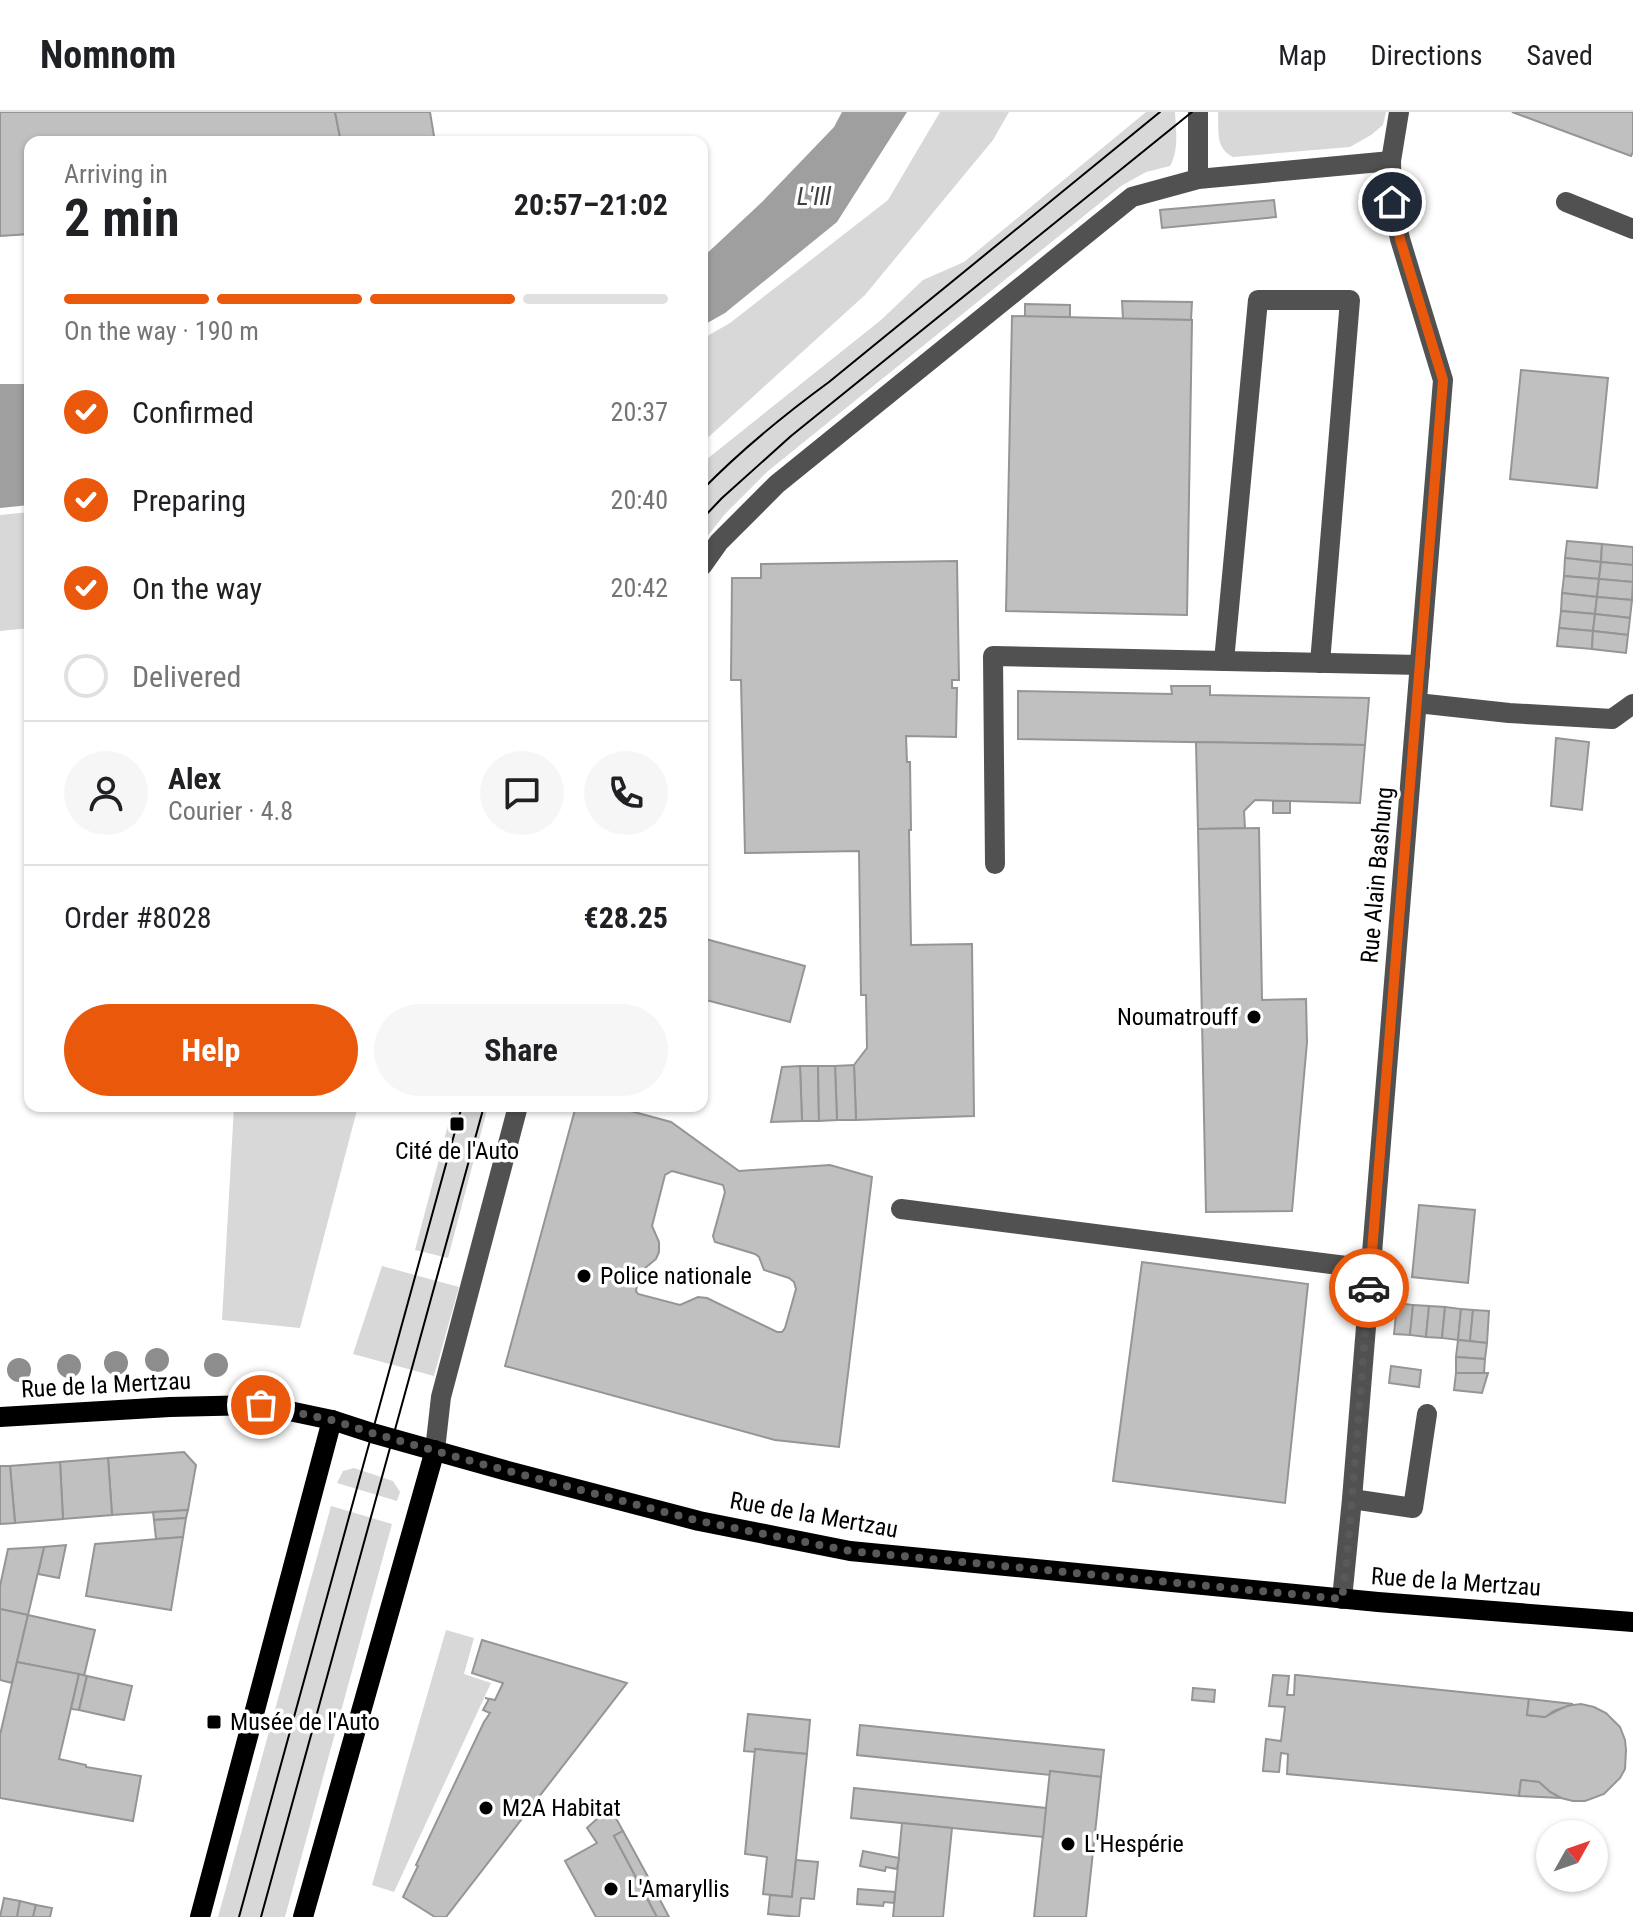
<!DOCTYPE html>
<meta charset="utf-8">
<style>
:root{--surface:#fff;--page:#f6f6f6;--text:#202124;--muted:#757577;--line:#e0e0e0;--accent:#ea580c}
body{margin:0;font-family:"Roboto Condensed",sans-serif;background:var(--page);color:var(--text);height:100vh;display:flex;flex-direction:column;font-size:30px;white-space:nowrap}
*{box-sizing:border-box;margin:0}
p{font-size:26px;color:var(--muted)}
.icon{flex:none;width:44px;height:44px;fill:none;stroke:currentColor;stroke-width:2;stroke-linecap:round;stroke-linejoin:round}
.map{position:relative;flex:1;overflow:hidden}
.side{position:absolute;left:24px;top:24px;width:684px;height:976px;display:flex;flex-direction:column;background:var(--surface);border-radius:16px;box-shadow:0 2px 6px #0004}
.side>*{flex:none}
.needle{width:52px;rotate:50deg}
.tools{position:absolute;left:1536px;top:1708px;display:grid;gap:16px}
.tools a{display:grid;place-items:center;width:72px;height:72px;border-radius:50%;background:var(--surface);box-shadow:0 2px 6px #0004;font-size:40px}
.pin{position:absolute;display:grid;place-items:center;width:68px;height:68px;color:#fff;margin:-34px;border:4px solid #fff;border-radius:50%;box-shadow:0 2px 8px #0007}
.courier{position:absolute;display:grid;place-items:center;width:80px;height:80px;margin:-40px;border:6px solid #ea580c;border-radius:50%;background:#fff;color:#222;box-shadow:0 2px 10px #0007}
.overview em{font-style:normal;font-weight:700}
.overview div{display:flex;flex-direction:column-reverse}
.overview{display:flex;align-items:center;justify-content:space-between;height:136px;padding:0 40px}
h1{font-size:52px;font-weight:700;line-height:60px}
.bar{display:grid;grid-template-columns:repeat(4,1fr);gap:12px 8px;align-content:center;height:96px;padding:0 40px}
.bar i{height:10px;border-radius:6px;background:var(--line)}
.bar .active{background:var(--accent)}
.bar p{grid-column:span 4}
.line{display:flex;align-items:center;gap:20px;padding:0 40px;border-top:2px solid var(--line)}
.line div{flex:1}
.round{display:grid;place-items:center;flex:none;width:84px;height:84px;border-radius:42px;background:var(--page)}
ol{padding:0 40px;list-style:none}
li{display:flex;align-items:center;gap:24px;height:88px}
li p{margin-inline-start:auto}
li .icon{padding:8px;border-radius:50%;background:var(--accent);color:#fff;stroke-width:4}
li:last-child{color:var(--muted)}
li i{width:44px;height:44px;border:4px solid var(--line);border-radius:50%}
.cta{display:flex;gap:16px;margin-top:auto;padding:16px 40px}
.cta a{flex:1;height:92px;border-radius:48px;background:var(--accent);color:#fff;font-size:32px;font-weight:700;line-height:92px;text-align:center}
.cta a+a{background:var(--page);color:var(--text)}
header{display:flex;align-items:center;gap:48px;box-sizing:border-box;height:112px;padding:0 40px;background:var(--surface);border-bottom:2px solid var(--line)}
header strong{font-size:38px}
nav{display:flex;gap:44px;margin-inline-start:auto;font-size:28px}
.map>svg:first-child{display:block}
.green{fill:#d8d8d8}
.water{fill:#9f9f9f}
.building{fill:#c0c0c0;stroke:#959595;stroke-width:2;fill-rule:evenodd}
.lines{fill:none;stroke-linecap:round;stroke-linejoin:round}
.minor{stroke:#515151;stroke-width:20}
.major{stroke:#000;stroke-width:20}
.tram{stroke:#000;stroke-width:2}
.tree{fill:#8d8d8d}
.done{stroke:#595959;stroke-width:8;stroke-dasharray:0 14.4}
.route{stroke:#ea580c;stroke-width:10}
.poi-dot{fill:#000;stroke:#fff;stroke-width:3}
.labels{text-anchor:middle;dominant-baseline:central;stroke-width:7;stroke-linejoin:round;paint-order:stroke}
.street-label{font-size:24px;fill:#000;stroke:#fff}
.poi-label{font-size:24px;fill:#000;stroke:#fff;text-anchor:start}
.water-label{font-size:26px;font-style:italic;fill:#404040;stroke:#fff}
</style>
<header>
<strong>Nomnom</strong>
<nav><a>Map</a><a>Directions</a><a>Saved</a></nav>
</header>
<div class="map">
<svg width="1633" height="1805" viewBox="0 0 1633 1805">
<rect width="100%" height="100%" fill="#fff"/>
<g class="green">
<path d="M940 0H1009L993 28 865 183 702 331V227L730 211 888 88Z"/>
<path d="M1146 0H1175C1176 18 1179 38 1170 54L1146 60 1121 74 768 359 725 402 702 431V351L881 208 923 168 964 150Z"/>
<path d="M1218 0H1386L1383 13 1371 23 1350 35 1233 45C1215 36 1219 19 1218 0Z"/>
<path d="M30 400V516L0 519V403Z"/>
<path d="M234 994H358L300 1216 222 1208Z"/>
<path d="M453 994H488L448 1146 415 1138Z"/>
<path d="M382 1154 459 1175 434 1264 353 1242Z"/>
<path d="M354 1356 393 1369 400 1380 397 1389 337 1371 343 1359Z"/>
<path d="M331 1394 392 1412 285 1805H218Z"/>
<path d="M446 1518 474 1526 464 1562 491 1571 394 1780 372 1773Z"/>
</g>
<g class="water">
<path d="M842 0H907L837 110 725 201 702 214V146L762 90 834 15Z"/>
<path d="M0 272H30V393L0 396Z"/>
</g>
<g class="building">
<path d="M0 0H335L341 30H30V122L0 124Z"/>
<path d="M335 0H430L435 30H341Z"/>
<path d="M1512 0H1633V40L1631 44Z"/>
<path d="M1274 88 1276 105 1162 116 1160 98Z"/>
<path d="M1122 189 1192 190 1191 208 1123 207Z"/>
<path d="M1025 192 1070 193V205H1025Z"/>
<path d="M1012 204 1192 208 1187 503 1006 499Z"/>
<path d="M1521 258 1608 266 1597 376 1510 367Z"/>
<path d="M1567 429 1602 432 1601 450 1565 446Z"/>
<path d="M1602 432 1633 435V453L1601 450Z"/>
<path d="M1565 446 1601 450 1599 467 1564 464Z"/>
<path d="M957 449 959 568H952V576H957L956 625 906 624 907 650H910L911 718H909L911 833 972 832 974 1004 856 1008 854 953 867 936 866 883H861L859 739 745 741 741 568H731L732 466H761V452Z"/>
<path d="M1601 450 1633 453V470L1599 467Z"/>
<path d="M1564 464 1599 467 1597 485 1562 481Z"/>
<path d="M1599 467 1633 470 1632 488 1597 485Z"/>
<path d="M1562 481 1597 485 1595 502 1561 499Z"/>
<path d="M1597 485 1632 488 1630 506 1595 502Z"/>
<path d="M1561 499 1595 502 1593 519 1559 516Z"/>
<path d="M1595 502 1630 506 1628 523 1593 519Z"/>
<path d="M1559 516 1593 519 1592 537 1557 534Z"/>
<path d="M1593 519 1628 523 1626 541 1592 537Z"/>
<path d="M1171 574H1210V583L1369 586 1365 633 1018 627V579L1172 582Z"/>
<path d="M1556 626 1589 630 1582 698 1551 694Z"/>
<path d="M1196 630 1365 633 1360 691 1255 688 1244 699 1245 716 1198 717Z"/>
<rect x="1273" y="689" width="17" height="12"/>
<path d="M1259 716 1262 888 1306 887 1307 930 1292 1099 1206 1100 1198 717Z"/>
<path d="M702 826 805 854 790 910 702 887Z"/>
<path d="M854 953 856 1008H837L835 954Z"/>
<path d="M800 954H818L819 1009H802Z"/>
<path d="M800 954 802 1009 771 1010 782 955Z"/>
<path d="M818 954H835L837 1008 819 1009Z"/>
<path d="M576 994H612L671 1010 739 1059 830 1053 872 1065 839 1335 775 1328 505 1254ZM672 1059 723 1073 725 1080 713 1124 715 1130 755 1142 759 1145 764 1158 789 1166 794 1170 796 1177 785 1216 782 1220H777L707 1186 698 1185 680 1193 638 1182 636 1179 639 1161 656 1147 659 1140V1130L652 1114 665 1063Z"/>
<path d="M1419 1093 1475 1098 1468 1171 1412 1165Z"/>
<path d="M1142 1150 1308 1172 1285 1391 1113 1369Z"/>
<path d="M1397 1191 1413 1193 1410 1223 1394 1222Z"/>
<path d="M1413 1193 1429 1194 1426 1225 1410 1223Z"/>
<path d="M1429 1194 1445 1195 1442 1226 1426 1225Z"/>
<path d="M1445 1195 1461 1197 1458 1228 1442 1226Z"/>
<path d="M1461 1197 1473 1198 1470 1229 1458 1228Z"/>
<path d="M1473 1198 1489 1199 1487 1231 1470 1229Z"/>
<path d="M1458 1228 1487 1231 1485 1247 1456 1245Z"/>
<path d="M1456 1245 1485 1247 1484 1261H1456Z"/>
<path d="M1391 1254 1421 1258 1419 1275 1389 1271Z"/>
<path d="M1456 1261H1488L1482 1281 1454 1278Z"/>
<path d="M184 1340 196 1353 188 1398 112 1403 108 1346Z"/>
<path d="M108 1346 112 1403 63 1407 60 1350Z"/>
<path d="M60 1350 63 1407 15 1411 10 1354Z"/>
<path d="M0 1354H10L15 1411 0 1412Z"/>
<path d="M188 1398 186 1406 154 1408 153 1400Z"/>
<path d="M186 1406 183 1425 156 1427 154 1408Z"/>
<path d="M183 1425 171 1498 86 1484 95 1432Z"/>
<path d="M66 1433 59 1466 38 1462 44 1435Z"/>
<path d="M44 1435 28 1503 0 1497V1474L8 1437Z"/>
<path d="M0 1497 28 1503 12 1571 0 1568Z"/>
<path d="M28 1503 95 1518 84 1564 17 1550Z"/>
<path d="M482 1528 627 1571 446 1805H435L403 1785 418 1754 416 1753 484 1610 490 1601 483 1598 489 1587 485 1586 495 1588 503 1571 472 1561Z"/>
<path d="M17 1550 79 1562 59 1647 86 1653V1655L141 1664 133 1709 0 1686V1623Z"/>
<path d="M79 1562 87 1564 79 1598 71 1597Z"/>
<path d="M1273 1563 1289 1564 1287 1583H1294L1295 1563H1297L1529 1587 1527 1603 1545 1605 1566 1594 1581 1592 1594 1595 1606 1601 1620 1615 1625 1628 1626 1638 1625 1657 1620 1666 1604 1682 1585 1689H1573L1561 1686 1550 1680 1539 1670 1521 1668 1519 1684 1287 1662 1288 1642 1281 1641 1279 1660 1263 1659 1266 1627 1281 1629 1285 1595 1269 1594Z"/>
<path d="M87 1564 132 1574 124 1608 79 1598Z"/>
<path d="M1193 1576 1215 1578 1214 1590 1192 1588Z"/>
<path d="M1529 1587 1573 1592 1554 1599 1545 1605 1527 1603Z"/>
<path d="M748 1602 810 1608 807 1642 755 1637 756 1640 744 1639Z"/>
<path d="M860 1613 1104 1638 1101 1665 1050 1659V1663L857 1643Z"/>
<path d="M755 1637 807 1642 792 1785 763 1782 767 1745 745 1742Z"/>
<path d="M1050 1659 1101 1665 1086 1805H1034Z"/>
<path d="M1521 1668 1539 1670 1550 1680 1561 1686 1519 1684Z"/>
<path d="M854 1676 1046 1696 1043 1725 851 1706Z"/>
<path d="M610 1695 623 1719 614 1724 657 1805H596L565 1749 597 1731 587 1716Z"/>
<path d="M902 1711 952 1716 943 1805H893Z"/>
<path d="M623 1719 647 1763 669 1805H657L614 1724Z"/>
<path d="M863 1739 899 1746 897 1757 886 1755 885 1759 860 1754Z"/>
<path d="M796 1748 818 1750 814 1787 801 1786 799 1805 768 1802 770 1783 792 1785Z"/>
<path d="M858 1777 895 1780 894 1791 884 1790 883 1794 857 1792Z"/>
<path d="M4 1786 20 1789 17 1805H0Z"/>
<path d="M20 1789 36 1793 33 1805H17Z"/>
<path d="M36 1793 52 1796 50 1805H33Z"/>
</g>
<g class="lines">
<g class="minor">
<path d="M1198 0V67"/>
<path d="M1566 90 1633 117"/>
<path d="M702 454 719 430 777 372 1132 85 1198 67 1391 49"/>
<path d="M1224 549 1258 188H1350L1320 551"/>
<path d="M1417 591 1509 601 1612 607 1633 592"/>
<path d="M995 752 993 544 1420 553"/>
<path d="M901 1097 1370 1157"/>
<path d="M435 1338 441 1285 518 994"/>
<path d="M1352 1387 1413 1396 1427 1302"/>
<path d="M1342 1487 1352 1387 1443 268 1400 127 1392 90 1391 49 1399 0"/>
</g>
<g class="major">
<path d="M0 1305 170 1295 261 1293 332 1308 372 1321 504 1358 699 1409 850 1439 1378 1490 1633 1510"/>
<path d="M200 1805 332 1308"/>
<path d="M303 1805 435 1338"/>
</g>
<g class="tram">
<path d="M702 378C741 338 784 303 829 270L1160 0"/>
<path d="M702 407 722 386 791 324 1192 0"/>
<path d="M239 1805 462 994"/>
<path d="M261 1805 484 994"/>
</g>
</g>
<g class="tree">
<circle cx="157" cy="1248" r="12"/>
<circle cx="116" cy="1251" r="12"/>
<circle cx="216" cy="1253" r="12"/>
<circle cx="69" cy="1254" r="12"/>
<circle cx="19" cy="1258" r="12"/>
</g>
<g class="lines">
<path class="done" d="M261 1293 332 1308 372 1321 478 1351 699 1409 850 1439 1342 1487 1347 1447 1369 1176"/>
<path class="route" d="M1369 1176 1443 268 1400 127 1392 90"/>
</g>
<g class="poi-dot">
<circle cx="1254" cy="905" r="8"/>
<rect x="449" y="1004" width="16" height="16" rx="4"/>
<circle cx="584" cy="1164" r="8"/>
<rect x="206" y="1602" width="16" height="16" rx="4"/>
<circle cx="486" cy="1696" r="8"/>
<circle cx="1068" cy="1732" r="8"/>
<circle cx="611" cy="1777" r="8"/>
</g>
<g class="labels">
<g class="street-label">
<text transform="translate(1377 763) rotate(-85)">Rue Alain Bashung</text>
<text transform="translate(106 1273) rotate(-3)">Rue de la Mertzau</text>
<text transform="translate(814 1403) rotate(10)">Rue de la Mertzau</text>
<text transform="translate(1456 1470) rotate(4)">Rue de la Mertzau</text>
</g>
<g class="poi-label">
<text x="1238" y="905" text-anchor="end">Noumatrouff</text>
<text x="457" y="1039" text-anchor="middle">Cité de l'Auto</text>
<text x="600" y="1164">Police nationale</text>
<text x="230" y="1610">Musée de l'Auto</text>
<text x="502" y="1696">M2A Habitat</text>
<text x="1084" y="1732">L'Hespérie</text>
<text x="627" y="1777">L'Amaryllis</text>
</g>
<g class="water-label">
<text x="814" y="84">L'Ill</text>
</g>
</g>
</svg>
<div class="tools">
<a><svg class="needle" viewBox="-14 -14 28 28"><path d="M0-13l5 13h-10z" fill="#e53935"/><path d="M0 13l5-13h-10z" fill="#757577"/></svg></a>
</div>
<div class="pin" style="left:261px;top:1293px;background:#ea580c"><svg class="icon" aria-label="bag" viewBox="0 0 24 24"><path d="M5 8h14l-1 12H6zM9 8a3 3 0 0 1 6 0"/></svg></div>
<div class="pin" style="left:1392px;top:90px;background:#1f2937"><svg class="icon" aria-label="home" viewBox="0 0 24 24"><path d="M3 11l9-7 9 7M6 9v11h12V9"/></svg></div>
<div class="courier" style="left:1369px;top:1176px"><svg class="icon" aria-label="car" viewBox="0 0 24 24"><path d="M5 17H2v-5l4-1 3-4h7l3 4 3 1v5h-3M9 17h6M6 11h13"/><circle cx="7" cy="17" r="2"/><circle cx="17" cy="17" r="2"/></svg></div>
<section class="side">
<div class="overview"><div><h1>2 min</h1><p>Arriving in</p></div><em>20:57–21:02</em></div>
<div class="bar"><i class="active"></i><i class="active"></i><i class="active"></i><i></i><p>On the way · 190 m</p></div>
<ol>
<li><svg class="icon" aria-label="check" viewBox="0 0 24 24"><path d="M5 12l5 5 9-10"/></svg>Confirmed<p>20:37</p></li>
<li><svg class="icon" aria-label="check" viewBox="0 0 24 24"><path d="M5 12l5 5 9-10"/></svg>Preparing<p>20:40</p></li>
<li><svg class="icon" aria-label="check" viewBox="0 0 24 24"><path d="M5 12l5 5 9-10"/></svg>On the way<p>20:42</p></li>
<li><i></i>Delivered</li>
</ol>
<div class="line" style="height:144px"><a class="round"><svg class="icon" aria-label="person" viewBox="0 0 24 24"><circle cx="12" cy="8" r="4"/><path d="M4 21q1-7 8-7t8 7"/></svg></a><div><b>Alex</b><p>Courier · 4.8</p></div><a class="round"><svg class="icon" aria-label="chat" viewBox="0 0 24 24"><path d="M4 5h16v11H9l-5 4z"/></svg></a><a class="round"><svg class="icon" aria-label="phone" viewBox="0 0 24 24"><path d="M5 4h4l2 5-3 2q2 4 5 5l2-3 5 2v4C11 20 4 13 5 4z"/></svg></a></div>
<div class="line" style="height:104px"><div>Order #8028</div><b>€28.25</b></div>
<div class="cta"><a>Help</a><a>Share</a></div>
</section>
</div>
